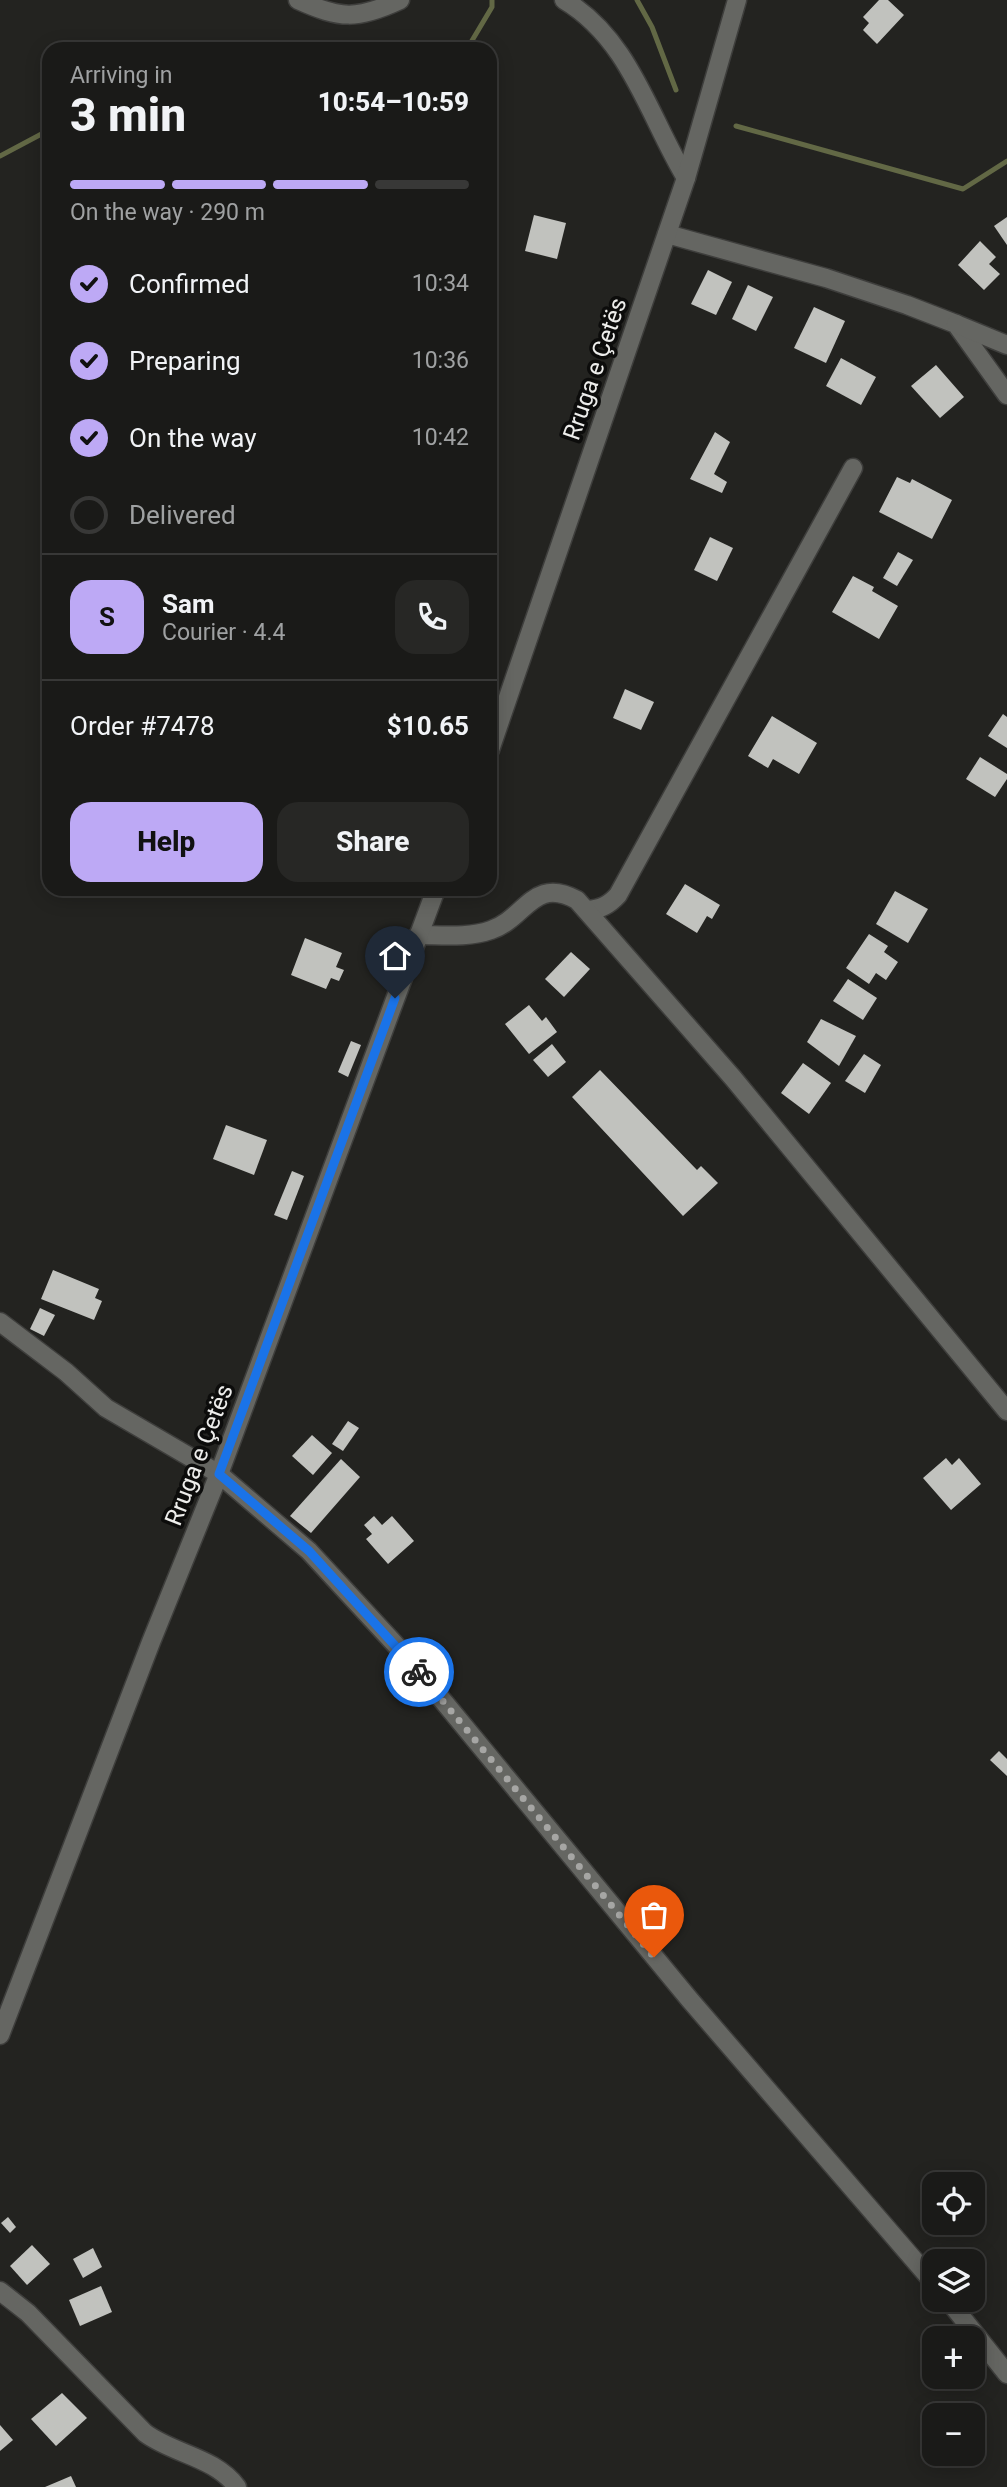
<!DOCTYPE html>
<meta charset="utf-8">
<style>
:root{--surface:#1a1a18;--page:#272725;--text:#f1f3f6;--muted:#9fa1a2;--line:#383837;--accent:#bda9f5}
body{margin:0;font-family:Roboto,sans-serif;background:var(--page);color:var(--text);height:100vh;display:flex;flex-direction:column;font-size:26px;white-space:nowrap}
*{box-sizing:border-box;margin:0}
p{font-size:23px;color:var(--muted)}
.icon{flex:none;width:38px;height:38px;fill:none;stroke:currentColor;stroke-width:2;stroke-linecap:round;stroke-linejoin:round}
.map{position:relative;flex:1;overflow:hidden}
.drawer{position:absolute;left:42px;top:42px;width:455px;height:854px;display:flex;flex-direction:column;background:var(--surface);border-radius:21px;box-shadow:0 4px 18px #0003,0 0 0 2px var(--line)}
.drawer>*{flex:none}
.tools{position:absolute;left:922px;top:2172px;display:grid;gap:14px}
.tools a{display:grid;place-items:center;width:63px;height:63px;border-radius:14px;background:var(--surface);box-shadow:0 4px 18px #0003,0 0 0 2px var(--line);font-size:35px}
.pin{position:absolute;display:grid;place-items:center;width:60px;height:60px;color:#fff;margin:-72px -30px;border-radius:50% 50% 50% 0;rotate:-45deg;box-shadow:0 0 7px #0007}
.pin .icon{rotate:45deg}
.courier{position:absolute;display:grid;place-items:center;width:70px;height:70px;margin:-35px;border:5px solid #1a73e8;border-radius:50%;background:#fff;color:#222;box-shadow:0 2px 9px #0007}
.headline em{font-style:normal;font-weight:800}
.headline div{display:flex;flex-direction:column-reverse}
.headline{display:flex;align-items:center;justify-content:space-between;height:119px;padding:0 28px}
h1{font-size:46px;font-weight:800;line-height:52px}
.bar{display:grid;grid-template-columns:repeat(4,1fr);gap:10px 7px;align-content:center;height:84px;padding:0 28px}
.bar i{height:9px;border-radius:5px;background:var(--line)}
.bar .current{background:var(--accent)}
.bar p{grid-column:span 4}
.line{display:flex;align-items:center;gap:18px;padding:0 28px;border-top:2px solid var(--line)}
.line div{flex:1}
.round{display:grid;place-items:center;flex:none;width:74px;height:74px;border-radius:21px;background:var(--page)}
ol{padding:0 28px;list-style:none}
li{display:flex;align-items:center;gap:21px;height:77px}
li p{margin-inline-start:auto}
li .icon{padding:7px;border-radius:50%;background:var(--accent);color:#111;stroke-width:4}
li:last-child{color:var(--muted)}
li i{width:38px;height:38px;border:4px solid var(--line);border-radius:50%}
.cta{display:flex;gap:14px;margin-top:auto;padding:14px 28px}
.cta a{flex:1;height:80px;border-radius:21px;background:var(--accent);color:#111;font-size:28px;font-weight:800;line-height:80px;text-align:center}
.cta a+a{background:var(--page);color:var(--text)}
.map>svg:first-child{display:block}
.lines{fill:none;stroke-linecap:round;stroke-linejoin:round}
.stream{stroke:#626845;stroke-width:5}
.building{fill:#c1c2be}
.street-casing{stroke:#3e3e3c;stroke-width:21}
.street{stroke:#656662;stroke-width:18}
.done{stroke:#a6a6a4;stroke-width:7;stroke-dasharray:0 12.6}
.route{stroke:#1a73e8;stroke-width:9}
.labels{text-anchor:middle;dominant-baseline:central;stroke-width:7;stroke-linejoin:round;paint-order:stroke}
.street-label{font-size:24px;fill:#ededeb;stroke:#0c0c0b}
</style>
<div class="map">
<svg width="1007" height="2487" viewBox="0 0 1007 2487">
<rect width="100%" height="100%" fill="#232320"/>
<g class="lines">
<g class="stream">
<path d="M637 0 652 27 676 90"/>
<path d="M467 49 492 7V0"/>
<path d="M736 126 963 189 1007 161"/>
<path d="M0 156 49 130"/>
</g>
</g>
<g class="building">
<path d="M879 0H888L904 15 877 44 863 30 869 23 863 17Z"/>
<path d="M534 215 566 223 557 259 525 251Z"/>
<path d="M1007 217V245L994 226Z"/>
<path d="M980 241 996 257 989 264 1000 274 984 290 958 265Z"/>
<path d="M708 270 732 282 716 315 691 304Z"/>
<path d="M748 285 773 297 756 331 732 319Z"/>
<path d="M814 307 845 321 826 363 794 348Z"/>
<path d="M841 358 876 377 861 405 826 386Z"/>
<path d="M936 365 964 397 940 418 911 386Z"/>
<path d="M715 432 730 442 714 474 727 482 722 493 690 479Z"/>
<path d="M897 477 910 483 912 479 952 500 932 539 879 512Z"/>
<path d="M710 537 733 548 717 581 694 570Z"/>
<path d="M898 552 913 560 897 586 883 578Z"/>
<path d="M853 576 874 587 872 591 898 606 879 639 832 612Z"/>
<path d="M625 689 654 702 641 730 613 718Z"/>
<path d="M1003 714 1007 717V748L988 736Z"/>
<path d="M772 716 817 743 799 774 773 759 768 768 748 756Z"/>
<path d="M980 757 1007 774V779L995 797 966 779Z"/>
<path d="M685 884 720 905 712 919 707 916 697 933 666 914Z"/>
<path d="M895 891 928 909 908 943 876 924Z"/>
<path d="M869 934 888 946 884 952 898 962 886 980 876 973 869 984 846 968Z"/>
<path d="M305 938 342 953 336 967 344 970 339 981 331 978 326 989 291 975Z"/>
<path d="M571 952 590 969 564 997 545 979Z"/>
<path d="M848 979 877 998 863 1020 833 1001Z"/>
<path d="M529 1005 542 1021 546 1017 557 1032 529 1054 505 1024Z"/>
<path d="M821 1019 856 1036 839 1066 807 1042Z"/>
<path d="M351 1041 361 1045 348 1077 338 1072Z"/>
<path d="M552 1044 566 1062 548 1077 533 1060Z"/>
<path d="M864 1054 881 1065 865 1093 845 1081Z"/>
<path d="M803 1063 831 1083 809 1114 781 1093Z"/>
<path d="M600 1070 697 1170 701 1166 718 1183 683 1216 572 1097Z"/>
<path d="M226 1125 267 1140 254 1175 213 1159Z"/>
<path d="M292 1171 304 1176 287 1220 274 1215Z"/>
<path d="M53 1270 99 1289 95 1298 102 1301 94 1320 41 1299Z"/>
<path d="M40 1308 55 1315 44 1336 30 1329Z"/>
<path d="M348 1421 359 1428 343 1451 332 1444Z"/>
<path d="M312 1435 332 1453 313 1475 292 1456Z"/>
<path d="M946 1458 952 1465 959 1458 981 1484 951 1510 923 1478Z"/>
<path d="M341 1459 360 1477 311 1533 290 1516Z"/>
<path d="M374 1516 382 1525 392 1516 414 1541 388 1564 366 1539 372 1534 364 1525Z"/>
<path d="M999 1751 1007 1759V1776L990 1760Z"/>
<path d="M8 2217 16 2227 10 2233 1 2223Z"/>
<path d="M32 2245 50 2264 27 2285 10 2266Z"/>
<path d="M93 2248 102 2267 83 2278 73 2259Z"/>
<path d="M101 2286 112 2312 80 2326 69 2300Z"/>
<path d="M62 2393 87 2418 56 2446 31 2419Z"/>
<path d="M0 2425 13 2440 0 2451Z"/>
<path d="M71 2476 76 2487H45Z"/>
</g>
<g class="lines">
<g class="street-casing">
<g id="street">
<path d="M298 0C340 19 357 20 400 0"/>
<path d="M564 0C630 39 649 117 686 178"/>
<path d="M667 234 826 278 907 305 956 324 1007 395"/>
<path d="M956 324 1007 345"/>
<path d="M490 750 686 178 737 0"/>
<path d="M588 910C601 909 609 905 618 895L853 468"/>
<path d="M418 935C441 935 469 938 491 930 526 918 533 876 577 900L733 1078 1007 1411"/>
<path d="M0 1322 66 1372 106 1408 219 1474 309 1551 406 1656 690 2000 934 2283"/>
<path d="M0 2035 151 1642 219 1474 436 889"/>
<path d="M0 2291 28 2313 145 2433C173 2454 215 2457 237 2487"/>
<path d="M948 2300 1007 2374"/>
</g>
</g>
<use href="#street" class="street"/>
</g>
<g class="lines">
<path class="done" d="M419 1672 654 1957"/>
<path class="route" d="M395 998 219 1474 309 1551 419 1672"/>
</g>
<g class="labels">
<g class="street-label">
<text transform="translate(595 369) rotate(-71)">Rruga e Çetës</text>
<text transform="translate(199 1455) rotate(-69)">Rruga e Çetës</text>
</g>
</g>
</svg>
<div class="tools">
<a><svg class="icon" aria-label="locate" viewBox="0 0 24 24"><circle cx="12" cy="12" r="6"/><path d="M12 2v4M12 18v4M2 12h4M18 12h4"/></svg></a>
<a><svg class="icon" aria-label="layers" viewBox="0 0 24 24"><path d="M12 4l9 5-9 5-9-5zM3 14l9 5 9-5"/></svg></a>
<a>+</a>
<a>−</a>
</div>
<div class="pin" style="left:654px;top:1957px;background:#ea580c"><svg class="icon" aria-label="bag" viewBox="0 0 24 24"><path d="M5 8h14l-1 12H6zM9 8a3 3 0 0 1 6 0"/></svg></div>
<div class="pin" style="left:395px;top:998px;background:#1f2937"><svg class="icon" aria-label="home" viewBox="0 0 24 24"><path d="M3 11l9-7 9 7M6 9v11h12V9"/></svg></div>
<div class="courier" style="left:419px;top:1672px"><svg class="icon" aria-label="bike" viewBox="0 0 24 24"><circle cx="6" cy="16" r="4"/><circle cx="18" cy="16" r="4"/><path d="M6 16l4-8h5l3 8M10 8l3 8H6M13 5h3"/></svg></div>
<section class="drawer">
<div class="headline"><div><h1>3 min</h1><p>Arriving in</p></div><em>10:54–10:59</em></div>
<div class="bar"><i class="current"></i><i class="current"></i><i class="current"></i><i></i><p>On the way · 290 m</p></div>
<ol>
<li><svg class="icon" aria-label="check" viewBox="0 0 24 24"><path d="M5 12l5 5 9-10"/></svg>Confirmed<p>10:34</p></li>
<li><svg class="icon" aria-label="check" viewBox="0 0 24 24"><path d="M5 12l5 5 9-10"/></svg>Preparing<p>10:36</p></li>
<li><svg class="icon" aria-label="check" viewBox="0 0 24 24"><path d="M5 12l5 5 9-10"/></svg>On the way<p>10:42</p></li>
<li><i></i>Delivered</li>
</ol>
<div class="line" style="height:126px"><b class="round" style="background:var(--accent);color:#111">S</b><div><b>Sam</b><p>Courier · 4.4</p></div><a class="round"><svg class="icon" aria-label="phone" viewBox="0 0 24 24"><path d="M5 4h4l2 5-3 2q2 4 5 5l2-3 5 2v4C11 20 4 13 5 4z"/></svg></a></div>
<div class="line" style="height:91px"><div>Order #7478</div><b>$10.65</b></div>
<div class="cta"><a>Help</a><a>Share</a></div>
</section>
</div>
